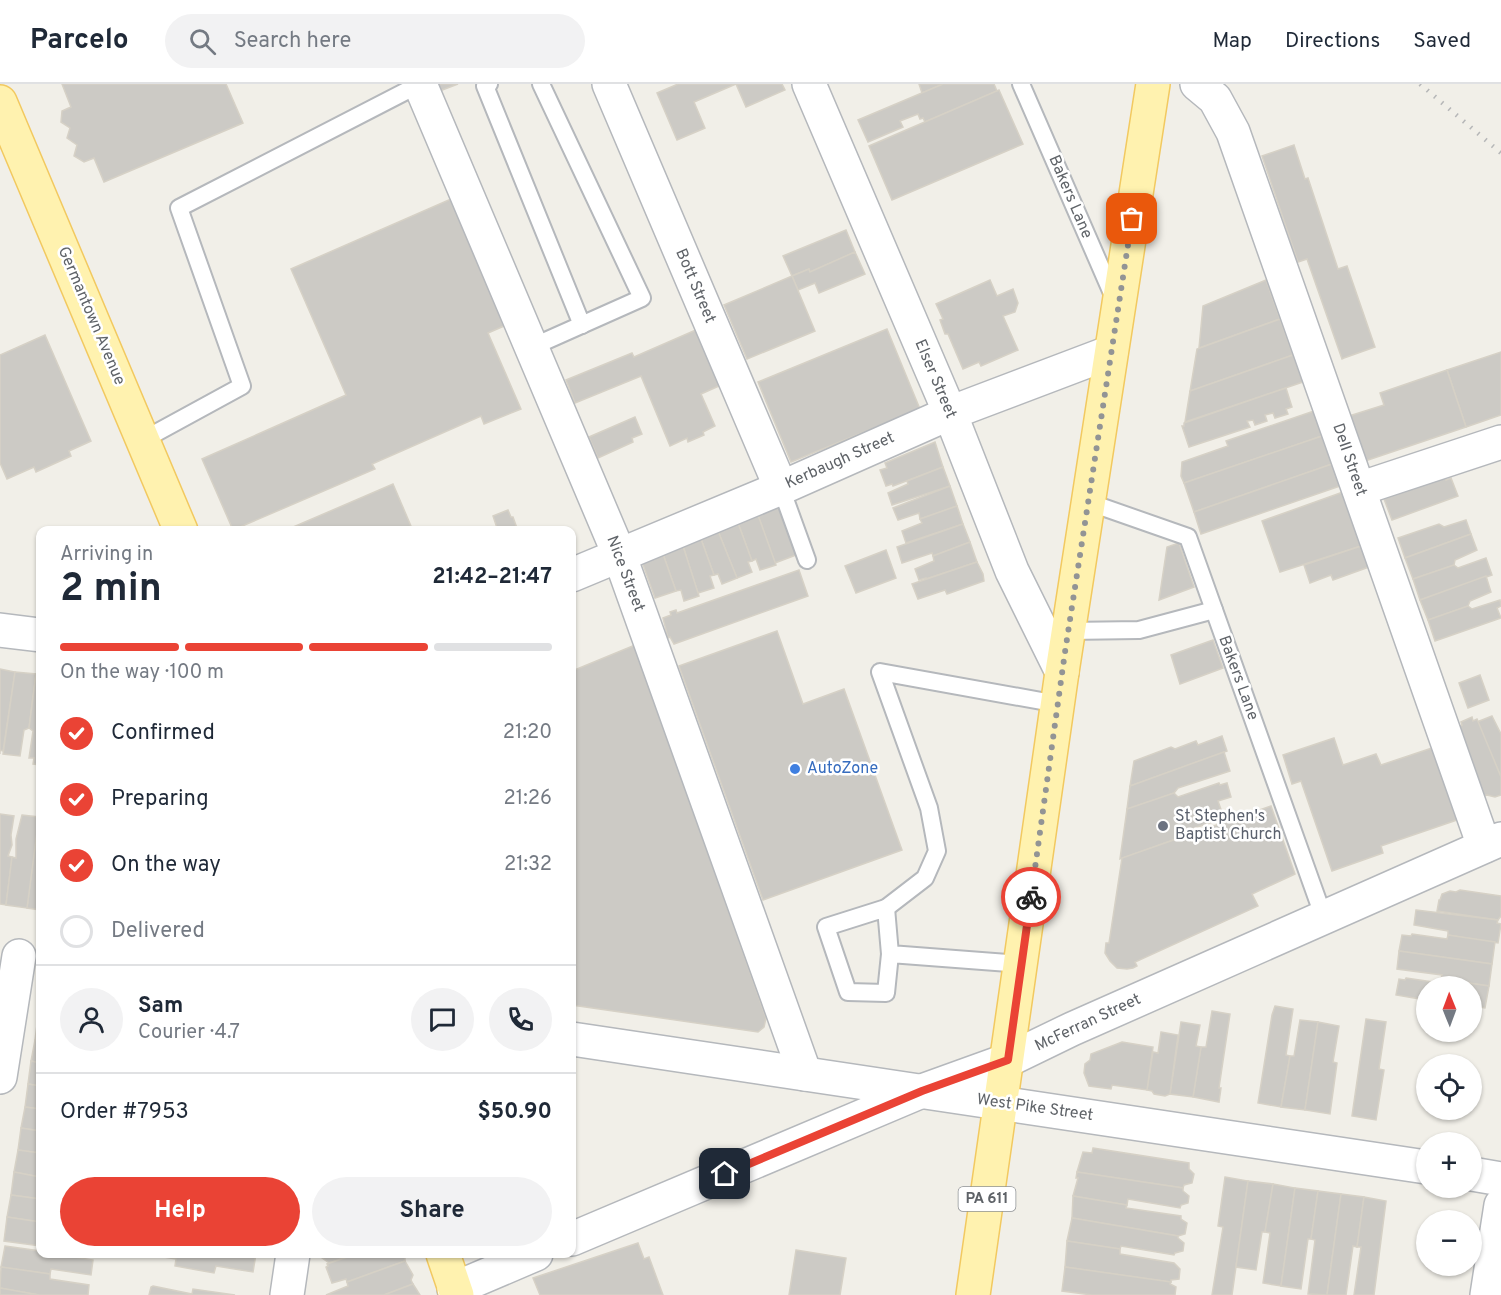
<!DOCTYPE html>
<meta charset="utf-8">
<style>
:root{--surface:#fff;--page:#f2f2f3;--text:#1f2937;--muted:#747a83;--line:#e0e1e3;--accent:#ea4335}
body{margin:0;font-family:Overpass,sans-serif;background:var(--page);color:var(--text);height:100vh;display:flex;flex-direction:column;font-size:22px;white-space:nowrap}
*{box-sizing:border-box;margin:0}
p{font-size:20px;color:var(--muted)}
.icon{flex:none;width:33px;height:33px;fill:none;stroke:currentColor;stroke-width:2;stroke-linecap:round;stroke-linejoin:round}
.map{position:relative;flex:1;overflow:hidden}
.details{position:absolute;left:36px;top:442px;width:540px;height:732px;display:flex;flex-direction:column;background:var(--surface);border-radius:12px;box-shadow:0 2px 4px #0004}
.details>*{flex:none}
.needle{width:39px;rotate:359deg}
.tools{position:absolute;left:1416px;top:892px;display:grid;gap:12px}
.tools a{display:grid;place-items:center;width:66px;height:66px;border-radius:50%;background:var(--surface);box-shadow:0 2px 4px #0004;font-size:30px}
.pin{position:absolute;display:grid;place-items:center;width:51px;height:51px;color:#fff;margin:-26px;border-radius:12px;box-shadow:0 3px 9px #0006}
.courier{position:absolute;display:grid;place-items:center;width:60px;height:60px;margin:-30px;border:4px solid #ea4335;border-radius:50%;background:#fff;color:#222;box-shadow:0 2px 8px #0007}
.overview em{font-style:normal;font-weight:700}
.overview div{display:flex;flex-direction:column-reverse}
.overview{display:flex;align-items:center;justify-content:space-between;height:102px;padding:0 24px}
h1{font-size:39px;font-weight:700;line-height:45px}
.bar{display:grid;grid-template-columns:repeat(4,1fr);gap:9px 6px;align-content:center;height:72px;padding:0 24px}
.bar i{height:8px;border-radius:4px;background:var(--line)}
.bar .current{background:var(--accent)}
.bar p{grid-column:span 4}
.line{display:flex;align-items:center;gap:15px;padding:0 24px;border-top:2px solid var(--line)}
.line div{flex:1}
.round{display:grid;place-items:center;flex:none;width:63px;height:63px;border-radius:32px;background:var(--page)}
ol{padding:0 24px;list-style:none}
li{display:flex;align-items:center;gap:18px;height:66px}
li p{margin-inline-start:auto}
li .icon{padding:6px;border-radius:50%;background:var(--accent);color:#fff;stroke-width:4}
li:last-child{color:var(--muted)}
li i{width:33px;height:33px;border:3px solid var(--line);border-radius:50%}
.action{display:flex;gap:12px;margin-top:auto;padding:12px 24px}
.action a{flex:1;height:69px;border-radius:36px;background:var(--accent);color:#fff;font-size:24px;font-weight:700;line-height:69px;text-align:center}
.action a+a{background:var(--page);color:var(--text)}
header{display:flex;align-items:center;gap:36px;box-sizing:border-box;height:84px;padding:0 30px;background:var(--surface);border-bottom:2px solid var(--line)}
header strong{font-size:28px}
nav{display:flex;gap:33px;margin-inline-start:auto;font-size:21px}
.search{width:420px;height:54px;background:var(--page);display:flex;align-items:center;gap:15px;box-sizing:border-box;padding:0 21px;border-radius:33px;color:var(--muted);font-size:22px}
.map>svg:first-child{display:block}
.building{fill:#cccac5;stroke:#d6d1c6;stroke-width:1.5}
.lines{fill:none;stroke-linecap:round;stroke-linejoin:round}
.service-casing{stroke:#b5b8bc;stroke-width:20}
.minor-casing{stroke:#b5b8bc;stroke-width:36}
.primary-casing{stroke:#f2c960;stroke-width:36}
.service{stroke:#fff;stroke-width:16}
.minor{stroke:#fff;stroke-width:33}
.primary{stroke:#fff2af;stroke-width:33}
.rail{stroke:#b6b7b8;stroke-width:4.5;stroke-dasharray:1.5 8;stroke-linecap:butt}
.done{stroke:#929495;stroke-width:6;stroke-dasharray:0 10.8}
.route{stroke:#ea4335;stroke-width:8}
.shop-dot{fill:#3f7fe0;stroke:#fff;stroke-width:2}
.worship-dot{fill:#6b7280;stroke:#fff;stroke-width:2}
.labels{text-anchor:middle;dominant-baseline:central;stroke-width:5;stroke-linejoin:round;paint-order:stroke}
.shield{fill:#fff;stroke:#8f9295;stroke-width:1.5}
.shield-label{font-size:15px;font-weight:bold;fill:#5f6368}
.street-label{font-size:16px;fill:#5f6368;stroke:#fff}
.shop-label{font-size:16px;fill:#366cbe;stroke:#fff;text-anchor:start}
.worship-label{font-size:16px;fill:#5b616d;stroke:#fff;text-anchor:start}
</style>
<header>
<strong>Parcelo</strong>
<div class="search"><svg class="icon" aria-label="search" viewBox="0 0 24 24"><circle cx="10" cy="10" r="6"/><path d="M15 15l6 6"/></svg>Search here</div>
<nav><a>Map</a><a>Directions</a><a>Saved</a></nav>
</header>
<div class="map">
<svg width="1501" height="1211" viewBox="0 0 1501 1211">
<rect width="100%" height="100%" fill="#f1efe8"/>
<g class="building">
<path d="M62 0H226L243 39 104 98 94 74 84 78 74 72 77 61 67 54 70 44 61 38 62 27 71 23Z"/>
<path d="M434 0H458L437 8Z"/>
<path d="M678 0H736L694 18 705 44 677 56 657 9Z"/>
<path d="M736 0H782L785 6 746 23Z"/>
<path d="M919 0H943L922 9Z"/>
<path d="M943 0H994L997 7 925 38 923 34 920 35 918 30 900 37 903 43 868 58 858 36Z"/>
<path d="M999 6 1023 60 892 116 869 62Z"/>
<path d="M1294 61 1305 95 1308 94 1338 185 1347 182 1375 263 1344 274 1342 275 1307 175 1298 178 1262 72Z"/>
<path d="M451 115 504 242 488 249 521 325 484 340 481 332 372 380 375 385 233 446 202 375 346 311 291 185Z"/>
<path d="M846 146 855 168 810 188 809 185 792 192 783 172Z"/>
<path d="M855 168 865 190 819 209 815 199 798 206 792 192 809 185 810 188Z"/>
<path d="M792 192 815 247 747 275 724 221Z"/>
<path d="M990 196 997 212 1013 205 1018 219 1015 228 1003 232 1018 266 981 282 979 278 963 285 948 250H945L940 236 943 235 936 220Z"/>
<path d="M1266 196 1280 235 1199 264 1203 222Z"/>
<path d="M1280 235 1293 271 1190 307 1197 265Z"/>
<path d="M698 245 721 301 701 310 715 342 703 348 704 351 688 358 687 354 670 362 641 292 575 319 566 296 632 269 634 273Z"/>
<path d="M887 245 920 325 791 378 758 298Z"/>
<path d="M45 251 91 357 69 367 71 372 36 388 34 383 7 395 0 379V271Z"/>
<path d="M1501 268V331L1466 343 1447 286Z"/>
<path d="M1293 271 1303 298 1185 338 1190 307Z"/>
<path d="M1447 286 1466 343 1365 377 1349 332 1384 321 1380 309Z"/>
<path d="M1286 304 1292 323 1286 325 1288 330 1275 334 1273 329 1265 331 1267 337 1255 341 1253 336 1247 337 1250 343 1189 363 1182 342H1184V339Z"/>
<path d="M1314 327 1322 352 1184 399 1181 392 1182 378 1228 362 1226 357Z"/>
<path d="M635 333 642 350 632 354 633 358 598 374 589 353Z"/>
<path d="M1322 352 1332 380 1194 428 1184 399Z"/>
<path d="M935 358 943 383 893 402 892 400 886 402 880 386 887 384 885 379Z"/>
<path d="M1332 380 1340 402 1201 450 1194 428Z"/>
<path d="M943 383 950 402 892 421 888 409 908 400 907 397Z"/>
<path d="M1445 394 1446 396 1451 394 1458 412 1392 436 1384 415Z"/>
<path d="M393 400 411 442 399 447H284Z"/>
<path d="M950 402 957 422 920 435 919 429 898 436 893 424Z"/>
<path d="M1343 408 1361 462 1280 488 1262 437Z"/>
<path d="M779 422 796 471 775 479 758 431Z"/>
<path d="M957 422 963 440 906 459 902 447 922 439 920 435Z"/>
<path d="M508 426 511 433H513L518 447H498L493 432Z"/>
<path d="M758 431 776 481 760 486 756 475 752 477 738 439Z"/>
<path d="M1466 436 1471 450 1405 474 1398 454 1439 440 1444 443Z"/>
<path d="M738 439 752 477 748 478 752 488 737 494 718 447Z"/>
<path d="M963 440 970 458 933 472 932 469 902 479 897 463Z"/>
<path d="M718 447 737 494 722 500 718 490 714 491 701 455Z"/>
<path d="M1471 450 1477 466 1455 476 1454 481 1413 495 1405 474Z"/>
<path d="M701 455 714 491 710 492 714 504 698 509 683 462Z"/>
<path d="M970 458 977 478 926 495V494L919 496 915 485 934 477 933 472Z"/>
<path d="M1179 459 1194 503 1159 516 1167 463Z"/>
<path d="M683 462 699 512 684 517 681 506 676 507 663 470Z"/>
<path d="M1361 462 1369 483 1333 496 1331 491 1310 499 1304 481Z"/>
<path d="M886 466 896 494 856 509 845 482Z"/>
<path d="M663 470 676 507 655 514 642 478Z"/>
<path d="M1486 474 1492 491 1420 516 1413 495 1454 481 1458 484Z"/>
<path d="M977 478 983 490 984 497 947 510 945 506 918 515 912 500Z"/>
<path d="M799 486 808 512 674 560 670 553 668 554 663 534 671 531 670 528 676 526 677 529Z"/>
<path d="M1486 492 1491 508 1470 517 1468 522 1428 536 1420 516Z"/>
<path d="M1500 516 1501 522 1497 524 1501 534 1435 557 1428 536 1468 522 1472 525Z"/>
<path d="M777 547 803 620 844 605 902 766 763 816 679 582Z"/>
<path d="M1213 556 1223 584 1180 600 1171 571Z"/>
<path d="M635 561 766 934 764 943 758 948 572 921V587Z"/>
<path d="M0 585 15 588 3 667 0 666V670Z"/>
<path d="M15 588 36 590 29 644 24 646 20 672 3 670Z"/>
<path d="M36 590 40 591V681L33 680 34 674H29L33 647 29 644Z"/>
<path d="M1480 591 1489 616 1468 624 1459 599Z"/>
<path d="M1492 632 1501 650V693L1477 638Z"/>
<path d="M1472 633 1473 637 1477 635 1501 693V711L1495 713 1487 711 1484 712 1460 642 1462 641 1461 638Z"/>
<path d="M1222 652 1227 667 1130 702 1134 677 1171 663 1175 665 1196 657 1198 661Z"/>
<path d="M1334 654 1343 681 1376 670 1381 681 1432 664 1457 736 1381 762 1383 769 1332 787 1301 697 1292 700 1283 671Z"/>
<path d="M1224 668 1230 687 1178 704 1174 709 1127 725 1130 702Z"/>
<path d="M1219 699 1220 701 1227 699 1231 713 1218 717 1224 734 1180 749 1176 755 1120 775 1127 725 1174 709 1178 713Z"/>
<path d="M1271 722 1295 790 1252 810 1258 822 1135 878 1137 882 1133 884 1127 885 1117 884 1110 877 1105 869 1106 859H1109L1122 774Z"/>
<path d="M40 723V826L27 824Z"/>
<path d="M0 730 14 732 11 751 12 761 8 772 12 773 6 821 0 820Z"/>
<path d="M22 731 39 733 27 824 6 821 12 773 16 774V755Z"/>
<path d="M1460 806 1501 812V832L1498 836 1437 827 1439 816H1440L1442 810 1450 807 1456 808Z"/>
<path d="M1416 826 1498 836 1497 839 1501 840 1498 859 1448 851V847L1414 841Z"/>
<path d="M1412 850 1447 855 1448 851 1495 858 1492 880 1399 867 1402 851 1411 852Z"/>
<path d="M1399 867 1492 880 1489 902 1441 895 1442 891 1397 885Z"/>
<path d="M1406 894 1440 899 1441 895 1489 902 1485 924 1472 922V903H1426V916L1396 911 1399 895 1405 896Z"/>
<path d="M1275 922 1293 925 1286 971 1290 972 1281 1023 1258 1019 1272 931Z"/>
<path d="M1212 927 1230 930 1219 1004H1221L1219 1018 1193 1013 1201 963H1206Z"/>
<path d="M38 933H40V956H35Z"/>
<path d="M1366 935 1386 938 1379 985 1384 986 1376 1036 1352 1032Z"/>
<path d="M1300 936 1318 938 1305 1026 1281 1023 1290 972H1294Z"/>
<path d="M1181 938 1200 941 1196 962 1201 963 1193 1013 1170 1010Z"/>
<path d="M1318 938 1339 942 1333 978 1337 979 1330 1030 1305 1026Z"/>
<path d="M1161 948 1178 951 1170 1010 1165 1012 1154 1010 1152 1007 1147 1006 1153 968 1158 969Z"/>
<path d="M35 956H40V979L31 977Z"/>
<path d="M1122 958 1153 963 1147 1006 1112 1001 1111 1005 1089 1002 1084 989 1085 980 1090 976 1091 970Z"/>
<path d="M31 977 40 979V1002L28 1000Z"/>
<path d="M28 1000 40 1002V1025L25 1023Z"/>
<path d="M25 1023 40 1025V1047L21 1044Z"/>
<path d="M21 1044 40 1047V1069L18 1066Z"/>
<path d="M1093 1064 1189 1079V1085L1194 1090 1192 1099 1184 1101 1183 1104 1077 1088 1083 1068 1092 1069Z"/>
<path d="M18 1066 40 1069V1093L14 1088Z"/>
<path d="M14 1088 40 1093V1115L11 1111Z"/>
<path d="M1077 1088 1183 1104V1107L1189 1112 1188 1119 1181 1121 1180 1124 1128 1115 1127 1121 1073 1112 1078 1094H1076Z"/>
<path d="M1225 1093 1248 1097 1232 1211H1212L1223 1143 1218 1142Z"/>
<path d="M1248 1097 1273 1100 1265 1148H1262L1256 1186 1236 1183Z"/>
<path d="M1273 1100 1295 1104 1281 1202 1263 1199 1270 1149 1265 1148Z"/>
<path d="M1295 1104 1318 1107 1311 1155H1308L1301 1205 1281 1202Z"/>
<path d="M1318 1107 1341 1110 1327 1211 1308 1210 1315 1156 1311 1155Z"/>
<path d="M1341 1110 1364 1113 1357 1163 1353 1162 1346 1211H1327Z"/>
<path d="M11 1111 40 1115V1138L7 1133Z"/>
<path d="M1073 1112 1127 1121 1126 1124 1181 1132V1135L1187 1139 1185 1150 1178 1152 1072 1134Z"/>
<path d="M1364 1113 1386 1117 1374 1211H1354L1361 1163H1357Z"/>
<path d="M7 1133 40 1138V1162L4 1157Z"/>
<path d="M1072 1134 1178 1152V1154L1184 1159 1183 1167 1175 1169 1174 1171 1121 1162 1120 1165 1067 1157Z"/>
<path d="M1067 1157 1120 1165V1170L1174 1179 1180 1185 1179 1195 1171 1196V1198L1065 1183Z"/>
<path d="M638 1159 644 1175 649 1173 663 1211H540L533 1194Z"/>
<path d="M5 1162 40 1167V1170H57L93 1176 91 1191 51 1185 50 1190 1 1183Z"/>
<path d="M796 1166 846 1174 840 1211H789Z"/>
<path d="M145 1170H256L253 1188 216 1182 214 1189 175 1182 176 1175Z"/>
<path d="M321 1170H356L329 1179 321 1173Z"/>
<path d="M356 1170H405V1177L347 1198 346 1195 332 1199 326 1183 328 1182 327 1180Z"/>
<path d="M405 1177 413 1191 411 1196 413 1200 384 1211H326L348 1202 347 1198Z"/>
<path d="M1 1183 50 1190V1195L89 1201 88 1211H39L0 1204Z"/>
<path d="M1065 1183 1171 1198 1170 1200 1176 1203 1175 1211H1092L1062 1207Z"/>
<path d="M413 1200 420 1211H384Z"/>
<path d="M153 1202 192 1210 193 1205 235 1211H149L151 1203Z"/>
<path d="M0 1204 39 1211H0Z"/>
</g>
<g class="lines">
<g class="service-casing">
<g id="service">
<path d="M489 0 485 2 582 241"/>
<path d="M1021 0 1115 216"/>
<path d="M532 263 642 214 541 0"/>
<path d="M143 356 242 302 179 124 420 0"/>
<path d="M781 404 807 476"/>
<path d="M1088 418 1188 453 1324 834"/>
<path d="M1068 547 1139 546 1214 526"/>
<path d="M886 824 925 794 937 767 929 724 880 588 1058 620"/>
<path d="M890 870 886 824 826 843 848 908 886 909 890 870 1022 880"/>
</g>
</g>
<g class="minor-casing">
<g id="minor">
<path d="M420 0 619 470 805 990"/>
<path d="M609 0 781 404"/>
<path d="M809 0 950 329 1012 487 1062 588"/>
<path d="M1197 0 1215 15 1233 48 1484 762"/>
<path d="M1359 405 1501 358"/>
<path d="M572 491 781 404 950 329 1111 268"/>
<path d="M0 546 40 551"/>
<path d="M572 955 1426 1083"/>
<path d="M0 993 19 872"/>
<path d="M1472 1090 1501 1095"/>
<path d="M572 1155 922 1007 1008 976 1072 945 1501 755"/>
<path d="M454 1205 536 1170"/>
<path d="M287 1211 293 1170"/>
<path d="M1487 1211 1501 1121"/>
</g>
</g>
<g class="primary-casing">
<g id="primary">
<path d="M0 18 181 447"/>
<path d="M443 1170 457 1211"/>
<path d="M973 1211 1062 588 1153 0"/>
</g>
</g>
<use href="#service" class="service"/>
<use href="#minor" class="minor"/>
<use href="#primary" class="primary"/>
<path class="rail" d="M1420 0 1501 69"/>
</g>
<g class="lines">
<path class="done" d="M1031 813 1065 568 1132 135"/>
<path class="route" d="M725 1090 922 1007 1008 976 1031 813"/>
</g>
<circle class="shop-dot" cx="795" cy="685" r="6"/>
<circle class="worship-dot" cx="1163" cy="742" r="6"/>
<g class="labels">
<rect class="shield" x="958.5" y="1103" width="57" height="24" rx="4.5"/>
<g class="shield-label">
<text x="987" y="1115">PA 611</text>
</g>
<g class="street-label">
<text transform="translate(1070 113) rotate(67)">Bakers Lane</text>
<text transform="translate(695 202) rotate(67)">Bott Street</text>
<text transform="translate(91 232) rotate(67)">Germantown Avenue</text>
<text transform="translate(935 295) rotate(67)">Elser Street</text>
<text transform="translate(1349 376) rotate(71)">Dell Street</text>
<text transform="translate(840 377) rotate(-24)">Kerbaugh Street</text>
<text transform="translate(625 490) rotate(69)">Nice Street</text>
<text transform="translate(1238 594) rotate(70)">Bakers Lane</text>
<text transform="translate(1088 939) rotate(-25)">McFerran Street</text>
<text transform="translate(1035 1024) rotate(8)">West Pike Street</text>
</g>
<g class="shop-label">
<text x="807" y="685">AutoZone</text>
</g>
<g class="worship-label">
<text x="1175" y="733">St Stephen's<tspan x="1175" dy="18">Baptist Church</tspan></text>
</g>
</g>
</svg>
<div class="tools">
<a><svg class="needle" viewBox="-14 -14 28 28"><path d="M0-13l5 13h-10z" fill="#e53935"/><path d="M0 13l5-13h-10z" fill="#747a83"/></svg></a>
<a><svg class="icon" aria-label="locate" viewBox="0 0 24 24"><circle cx="12" cy="12" r="6"/><path d="M12 2v4M12 18v4M2 12h4M18 12h4"/></svg></a>
<a>+</a>
<a>−</a>
</div>
<div class="pin" style="left:1132px;top:135px;background:#ea580c"><svg class="icon" aria-label="bag" viewBox="0 0 24 24"><path d="M5 8h14l-1 12H6zM9 8a3 3 0 0 1 6 0"/></svg></div>
<div class="pin" style="left:725px;top:1090px;background:#1f2937"><svg class="icon" aria-label="home" viewBox="0 0 24 24"><path d="M3 11l9-7 9 7M6 9v11h12V9"/></svg></div>
<div class="courier" style="left:1031px;top:813px"><svg class="icon" aria-label="bike" viewBox="0 0 24 24"><circle cx="6" cy="16" r="4"/><circle cx="18" cy="16" r="4"/><path d="M6 16l4-8h5l3 8M10 8l3 8H6M13 5h3"/></svg></div>
<section class="details">
<div class="overview"><div><h1>2 min</h1><p>Arriving in</p></div><em>21:42–21:47</em></div>
<div class="bar"><i class="current"></i><i class="current"></i><i class="current"></i><i></i><p>On the way · 100 m</p></div>
<ol>
<li><svg class="icon" aria-label="check" viewBox="0 0 24 24"><path d="M5 12l5 5 9-10"/></svg>Confirmed<p>21:20</p></li>
<li><svg class="icon" aria-label="check" viewBox="0 0 24 24"><path d="M5 12l5 5 9-10"/></svg>Preparing<p>21:26</p></li>
<li><svg class="icon" aria-label="check" viewBox="0 0 24 24"><path d="M5 12l5 5 9-10"/></svg>On the way<p>21:32</p></li>
<li><i></i>Delivered</li>
</ol>
<div class="line" style="height:108px"><a class="round"><svg class="icon" aria-label="person" viewBox="0 0 24 24"><circle cx="12" cy="8" r="4"/><path d="M4 21q1-7 8-7t8 7"/></svg></a><div><b>Sam</b><p>Courier · 4.7</p></div><a class="round"><svg class="icon" aria-label="chat" viewBox="0 0 24 24"><path d="M4 5h16v11H9l-5 4z"/></svg></a><a class="round"><svg class="icon" aria-label="phone" viewBox="0 0 24 24"><path d="M5 4h4l2 5-3 2q2 4 5 5l2-3 5 2v4C11 20 4 13 5 4z"/></svg></a></div>
<div class="line" style="height:78px"><div>Order #7953</div><b>$50.90</b></div>
<div class="action"><a>Help</a><a>Share</a></div>
</section>
</div>
